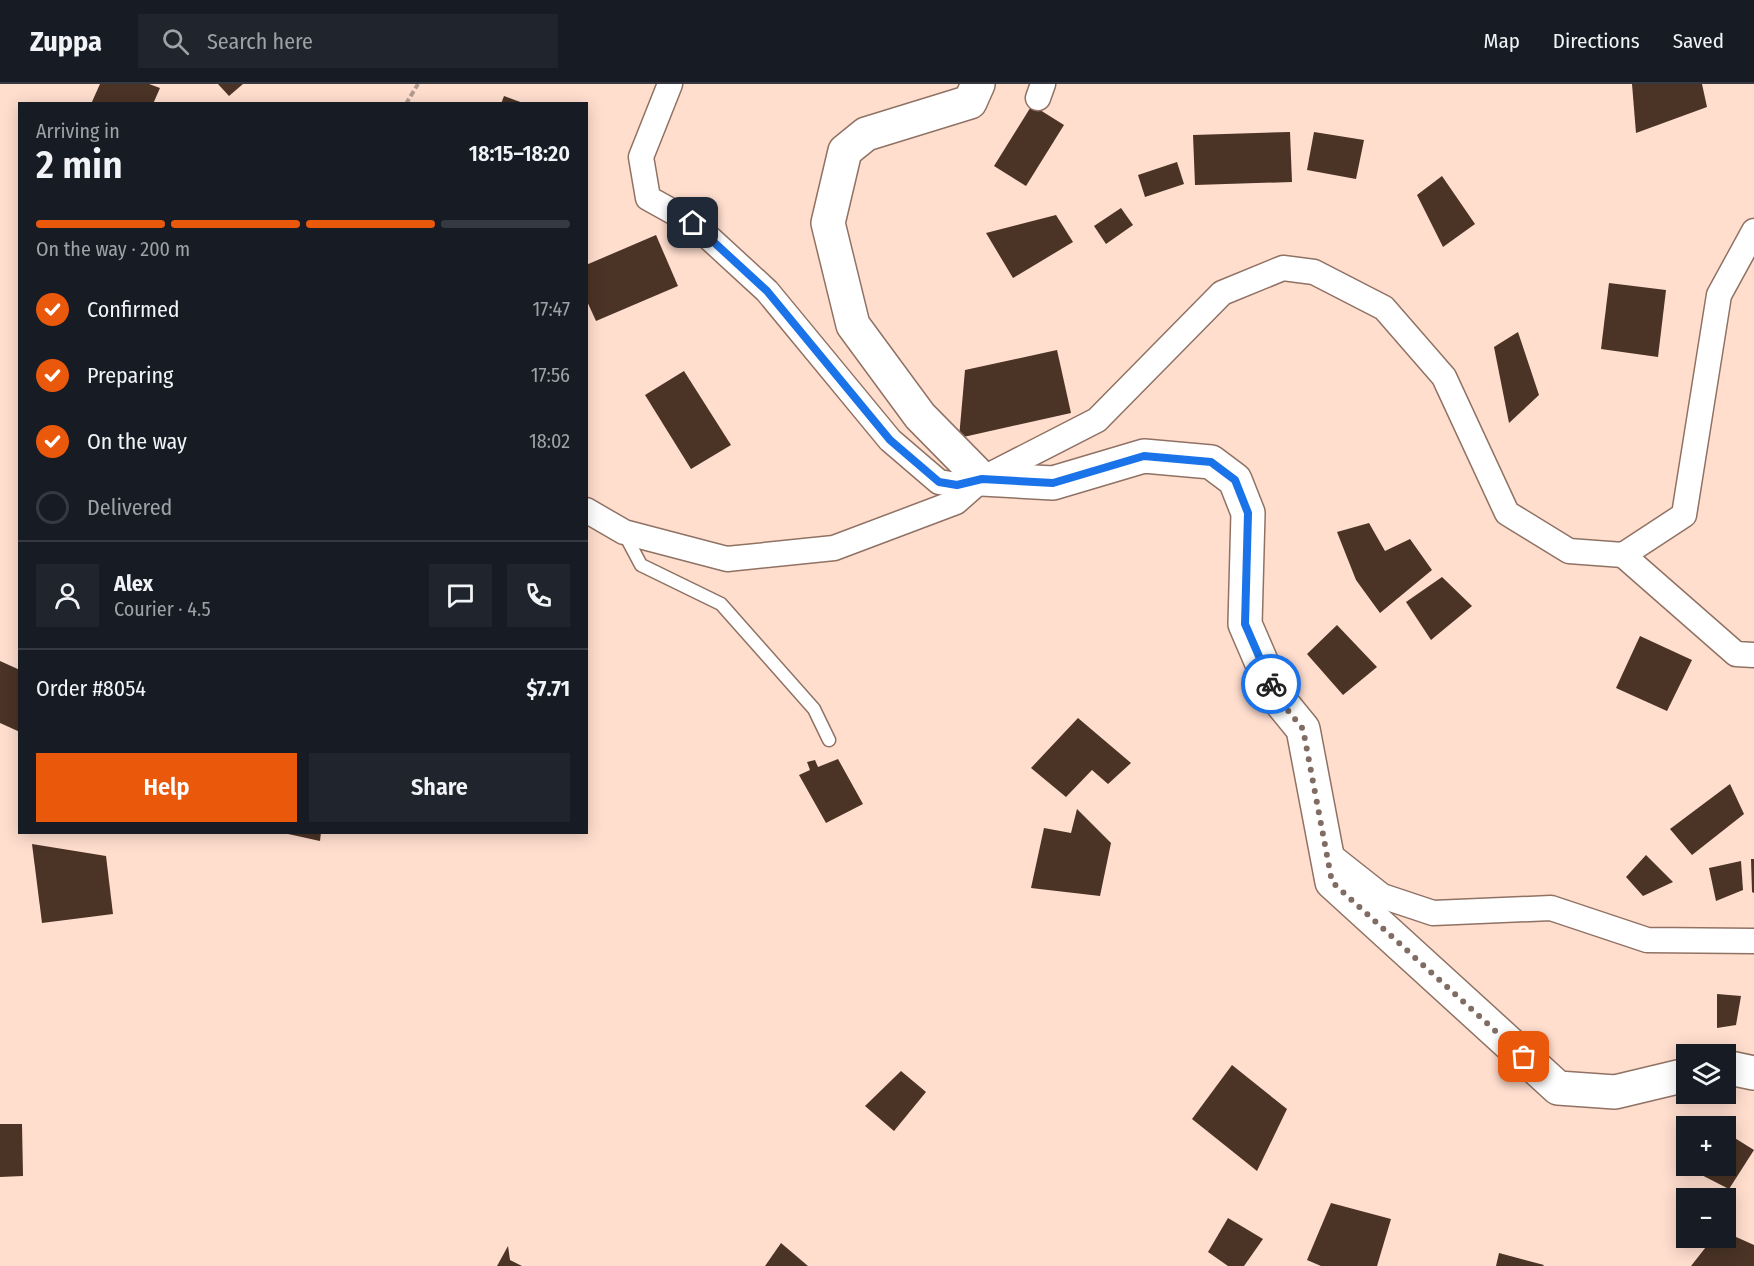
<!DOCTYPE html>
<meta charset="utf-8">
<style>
:root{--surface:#171b24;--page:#20242c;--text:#f1f3f6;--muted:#9ea1a6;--line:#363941;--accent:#ea580c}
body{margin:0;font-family:"Fira Sans Condensed",sans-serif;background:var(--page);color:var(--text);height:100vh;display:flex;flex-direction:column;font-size:22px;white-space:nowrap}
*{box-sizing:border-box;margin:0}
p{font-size:20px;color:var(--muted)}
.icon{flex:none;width:33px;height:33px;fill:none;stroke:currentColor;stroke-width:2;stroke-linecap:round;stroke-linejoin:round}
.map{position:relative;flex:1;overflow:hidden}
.panel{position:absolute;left:18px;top:18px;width:570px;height:732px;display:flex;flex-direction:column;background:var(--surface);border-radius:0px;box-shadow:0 3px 15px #0003}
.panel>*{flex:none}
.fabs{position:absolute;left:1676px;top:960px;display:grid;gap:12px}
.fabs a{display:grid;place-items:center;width:60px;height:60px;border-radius:0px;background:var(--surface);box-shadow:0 3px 15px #0003;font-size:30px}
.pin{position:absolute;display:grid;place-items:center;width:51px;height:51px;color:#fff;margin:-26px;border-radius:12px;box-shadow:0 3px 9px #0006}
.courier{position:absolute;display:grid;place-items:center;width:60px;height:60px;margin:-30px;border:4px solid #1a73e8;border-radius:50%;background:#fff;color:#222;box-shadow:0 2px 8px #0007}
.headline em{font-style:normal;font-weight:600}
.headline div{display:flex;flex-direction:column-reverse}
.headline{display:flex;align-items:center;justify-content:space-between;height:102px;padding:0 18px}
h1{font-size:39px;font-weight:600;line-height:45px}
.bar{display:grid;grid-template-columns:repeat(4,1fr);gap:9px 6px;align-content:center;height:72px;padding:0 18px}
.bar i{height:8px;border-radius:4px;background:var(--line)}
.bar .selected{background:var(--accent)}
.bar p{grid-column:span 4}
.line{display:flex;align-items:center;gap:15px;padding:0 18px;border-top:2px solid var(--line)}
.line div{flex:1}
.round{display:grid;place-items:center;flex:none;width:63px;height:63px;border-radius:0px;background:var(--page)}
ol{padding:0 18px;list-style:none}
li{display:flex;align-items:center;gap:18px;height:66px}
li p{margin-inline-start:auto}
li .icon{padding:6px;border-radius:50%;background:var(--accent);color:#fff;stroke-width:4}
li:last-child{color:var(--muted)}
li i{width:33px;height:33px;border:3px solid var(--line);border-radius:50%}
.button{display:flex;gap:12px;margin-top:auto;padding:12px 18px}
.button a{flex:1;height:69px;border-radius:0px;background:var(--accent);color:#fff;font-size:24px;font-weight:600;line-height:69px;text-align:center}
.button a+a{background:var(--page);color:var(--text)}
header{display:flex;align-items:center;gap:36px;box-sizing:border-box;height:84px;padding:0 30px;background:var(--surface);border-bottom:2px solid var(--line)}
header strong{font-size:28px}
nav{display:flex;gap:33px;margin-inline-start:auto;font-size:21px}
.search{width:420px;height:54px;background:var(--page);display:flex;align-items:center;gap:15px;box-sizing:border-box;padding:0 21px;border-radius:0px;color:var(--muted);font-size:22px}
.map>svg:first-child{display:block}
.building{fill:#4b3326}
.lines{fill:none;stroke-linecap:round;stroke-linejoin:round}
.lane-casing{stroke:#8f7264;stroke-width:15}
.street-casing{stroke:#8f7264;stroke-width:27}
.secondary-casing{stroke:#8f7264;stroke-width:36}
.path{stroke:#b49b8f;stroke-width:4;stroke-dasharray:6 3;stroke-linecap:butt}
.lane{stroke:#fff;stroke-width:12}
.street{stroke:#fff;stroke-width:24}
.secondary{stroke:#fff;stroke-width:33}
.done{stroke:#806c62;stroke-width:6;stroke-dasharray:0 10.8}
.route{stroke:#1a73e8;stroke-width:8}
</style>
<header>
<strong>Zuppa</strong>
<div class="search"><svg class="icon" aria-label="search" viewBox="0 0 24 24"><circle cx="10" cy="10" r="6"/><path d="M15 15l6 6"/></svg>Search here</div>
<nav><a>Map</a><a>Directions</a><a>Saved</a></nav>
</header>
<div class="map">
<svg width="1754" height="1182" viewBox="0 0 1754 1182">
<rect width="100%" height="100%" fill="#ffdece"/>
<g class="building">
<path d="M100 0H149L160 4 153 20H91Z"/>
<path d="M218 0H243L229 12Z"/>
<path d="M1632 0H1702L1707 23 1636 49Z"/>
<path d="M504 12 523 19V20H501Z"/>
<path d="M1032 21 1064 41 1026 102 994 82Z"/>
<path d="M1290 48 1292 98 1195 101 1193 51Z"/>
<path d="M1314 48 1364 56 1356 95 1307 86Z"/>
<path d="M1177 78 1184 100 1145 113 1138 91Z"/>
<path d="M1442 92 1475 140 1443 163 1417 111Z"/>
<path d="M1121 124 1133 141 1106 160 1094 142Z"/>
<path d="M1056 131 1073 158 1013 194 986 149Z"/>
<path d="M656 151 678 202 596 237 586 215V181Z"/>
<path d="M1609 199 1666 206 1658 273 1601 265Z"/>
<path d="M1518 248 1539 311 1509 339 1494 263Z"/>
<path d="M1057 266 1071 329 959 354 965 286Z"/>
<path d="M684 287 731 361 691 385 645 311Z"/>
<path d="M1369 439 1385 467 1410 455 1432 486 1380 529 1356 496 1337 448Z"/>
<path d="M1442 493 1472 522 1431 556 1406 518Z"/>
<path d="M1337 541 1377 583 1343 611 1307 570Z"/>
<path d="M1640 552 1692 576 1667 627 1616 604Z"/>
<path d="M0 577 20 586V648L0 639Z"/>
<path d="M1078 634 1131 679 1108 700 1092 686 1066 713 1031 684Z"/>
<path d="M838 675 863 720 826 739 799 691 810 686 807 678 815 676 818 683Z"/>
<path d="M1730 700 1744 730 1692 771 1670 745Z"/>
<path d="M1077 725 1111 759 1100 812 1031 804 1044 744 1071 749Z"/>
<path d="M279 748H321L320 757Z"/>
<path d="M32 760 106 772 113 830 42 839Z"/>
<path d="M1646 771 1673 798 1643 812 1626 793Z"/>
<path d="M1751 775H1754V809L1752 808Z"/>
<path d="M1741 777 1743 806 1716 817 1709 784Z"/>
<path d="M1717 910 1741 912 1736 941 1717 944Z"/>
<path d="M1232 981 1287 1025 1257 1087 1192 1035Z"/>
<path d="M901 987 926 1008 894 1047 865 1022Z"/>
<path d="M1704 1035 1716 1042H1700Z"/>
<path d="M0 1040H22L23 1092 0 1093Z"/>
<path d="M1725 1048 1754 1066 1729 1105 1678 1079 1686 1065V1082H1725Z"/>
<path d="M1331 1119 1391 1135 1377 1182H1321L1307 1176Z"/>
<path d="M1228 1134 1263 1155 1244 1182H1228L1208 1168Z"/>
<path d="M1725 1148 1754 1161V1182H1691L1713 1154H1725Z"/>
<path d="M781 1159 808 1182H765Z"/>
<path d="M508 1162 510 1176 522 1182H497Z"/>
<path d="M1499 1169 1544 1181 1543 1182H1496Z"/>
</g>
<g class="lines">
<g class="lane-casing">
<path id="lane" d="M624 449 641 481 721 520 814 625 829 656"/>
</g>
<g class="street-casing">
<g id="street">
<path d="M670 0 641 73 648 114 693 139 767 207 890 356 939 398 957 401 982 395 1097 336 1222 209 1283 184 1314 188 1384 224 1444 293 1507 429 1569 467 1623 471 1684 431 1719 211 1754 147"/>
<path d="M1038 14 1043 0"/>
<path d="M586 426 624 448 727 475 834 464 956 418 981 396"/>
<path d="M1623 471 1736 570 1754 571"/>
<path d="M1325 767 1382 812 1433 829 1551 824 1647 856 1754 857"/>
</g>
</g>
<g class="secondary-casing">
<g id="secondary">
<path d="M978 0 970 18 866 50 845 67 828 139 853 241 920 332 982 395 1053 399 1144 372 1211 378 1235 396 1248 429 1245 540 1276 612 1303 645 1332 798 1558 1004 1615 1008 1686 991"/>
<path d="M1725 983 1754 989"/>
</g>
</g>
<path class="path" d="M406 20 418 0"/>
<use href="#lane" class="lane"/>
<use href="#street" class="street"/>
<use href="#secondary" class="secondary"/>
</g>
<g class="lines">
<path class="done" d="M1271 600 1276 612 1303 645 1332 798 1524 973"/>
<path class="route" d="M693 139 767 207 890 356 939 398 957 401 982 395 1053 399 1144 372 1211 378 1235 396 1248 429 1245 540 1271 600"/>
</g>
</svg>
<div class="fabs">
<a><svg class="icon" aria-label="layers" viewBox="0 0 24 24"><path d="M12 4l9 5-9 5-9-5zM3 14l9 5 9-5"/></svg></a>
<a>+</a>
<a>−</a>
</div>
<div class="pin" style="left:1524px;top:973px;background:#ea580c"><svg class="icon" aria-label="bag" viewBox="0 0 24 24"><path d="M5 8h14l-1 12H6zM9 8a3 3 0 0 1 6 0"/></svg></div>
<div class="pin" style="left:693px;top:139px;background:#1f2937"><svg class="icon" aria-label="home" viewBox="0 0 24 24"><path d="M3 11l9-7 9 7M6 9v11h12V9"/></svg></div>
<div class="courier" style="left:1271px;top:600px"><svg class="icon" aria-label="bike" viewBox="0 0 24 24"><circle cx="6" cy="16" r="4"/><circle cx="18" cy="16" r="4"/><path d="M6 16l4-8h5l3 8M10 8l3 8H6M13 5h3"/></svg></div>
<section class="panel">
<div class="headline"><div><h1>2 min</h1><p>Arriving in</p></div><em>18:15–18:20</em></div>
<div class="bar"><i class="selected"></i><i class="selected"></i><i class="selected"></i><i></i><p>On the way · 200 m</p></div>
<ol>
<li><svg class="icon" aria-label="check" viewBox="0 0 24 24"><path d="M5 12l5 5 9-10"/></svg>Confirmed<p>17:47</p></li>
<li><svg class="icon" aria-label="check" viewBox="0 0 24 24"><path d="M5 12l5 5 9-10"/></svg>Preparing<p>17:56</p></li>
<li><svg class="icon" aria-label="check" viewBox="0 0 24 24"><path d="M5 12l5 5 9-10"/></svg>On the way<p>18:02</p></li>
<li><i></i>Delivered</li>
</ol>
<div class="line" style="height:108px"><a class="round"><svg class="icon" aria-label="person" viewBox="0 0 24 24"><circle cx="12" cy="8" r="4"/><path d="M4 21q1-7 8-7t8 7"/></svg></a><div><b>Alex</b><p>Courier · 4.5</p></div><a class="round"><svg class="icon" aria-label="chat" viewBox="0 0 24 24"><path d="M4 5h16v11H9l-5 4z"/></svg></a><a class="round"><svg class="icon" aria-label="phone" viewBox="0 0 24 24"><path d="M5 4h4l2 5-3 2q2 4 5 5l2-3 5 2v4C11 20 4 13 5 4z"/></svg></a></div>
<div class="line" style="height:78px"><div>Order #8054</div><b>$7.71</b></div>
<div class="button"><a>Help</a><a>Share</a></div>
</section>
</div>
